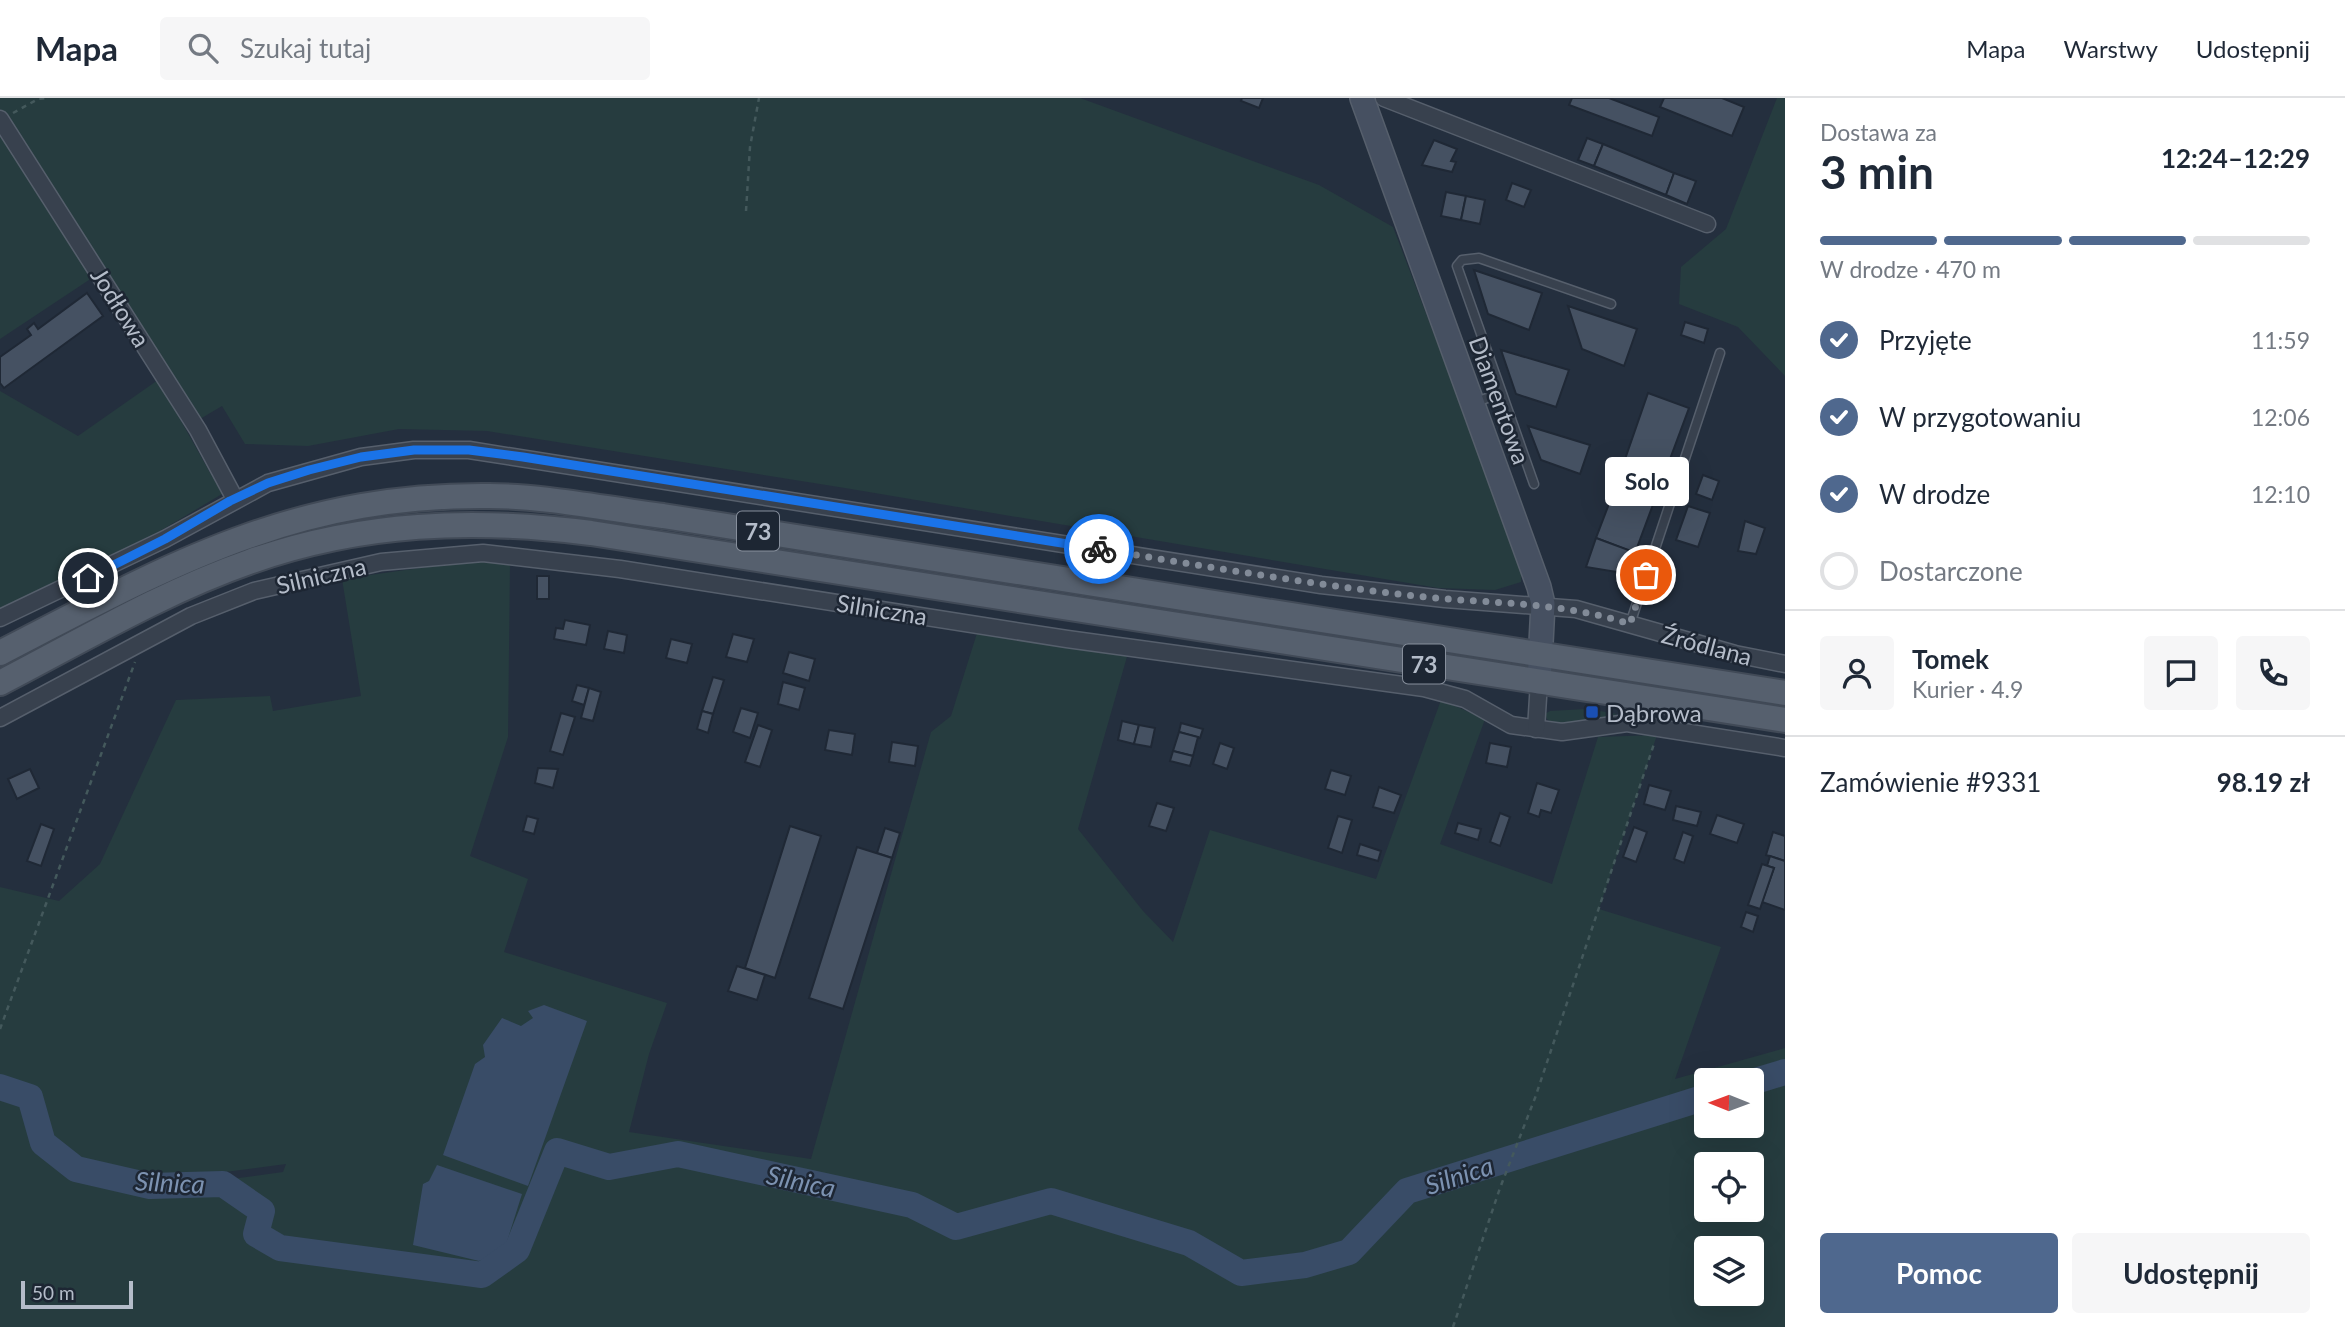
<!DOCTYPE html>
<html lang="pl">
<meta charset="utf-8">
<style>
:root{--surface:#fff;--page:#f6f6f7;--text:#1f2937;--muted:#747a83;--line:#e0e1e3;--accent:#4f688e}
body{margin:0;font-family:Lato,sans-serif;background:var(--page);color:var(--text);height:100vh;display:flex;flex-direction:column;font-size:26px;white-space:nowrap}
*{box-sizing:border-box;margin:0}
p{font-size:23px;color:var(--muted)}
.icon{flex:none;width:38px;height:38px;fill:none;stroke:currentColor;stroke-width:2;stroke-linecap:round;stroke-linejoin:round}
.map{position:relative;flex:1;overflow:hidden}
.side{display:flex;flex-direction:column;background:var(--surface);width:560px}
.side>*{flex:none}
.needle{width:46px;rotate:271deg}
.fabs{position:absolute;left:1694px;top:970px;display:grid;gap:14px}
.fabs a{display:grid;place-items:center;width:70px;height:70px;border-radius:7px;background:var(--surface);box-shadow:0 7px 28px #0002;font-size:35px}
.scale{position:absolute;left:21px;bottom:18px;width:112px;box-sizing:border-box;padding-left:7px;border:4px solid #b4bcc9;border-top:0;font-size:19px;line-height:24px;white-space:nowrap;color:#b4bcc9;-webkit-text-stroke:5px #1d2633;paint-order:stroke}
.pin{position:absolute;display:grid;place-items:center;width:60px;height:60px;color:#fff;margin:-30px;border:4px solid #fff;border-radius:50%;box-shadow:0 2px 7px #0007}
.courier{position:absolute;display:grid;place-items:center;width:70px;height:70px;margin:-35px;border:5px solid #1a73e8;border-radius:50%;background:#fff;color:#222;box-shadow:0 2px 9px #0007}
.bubble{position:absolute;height:49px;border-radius:7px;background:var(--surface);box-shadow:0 7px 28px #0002;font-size:23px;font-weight:700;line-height:49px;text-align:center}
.head em{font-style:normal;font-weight:700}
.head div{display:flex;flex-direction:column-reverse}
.head{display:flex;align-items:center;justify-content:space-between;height:119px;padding:0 35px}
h1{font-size:46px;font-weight:700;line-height:52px}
.bar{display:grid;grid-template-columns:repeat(4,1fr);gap:10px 7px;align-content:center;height:84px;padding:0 35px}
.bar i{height:9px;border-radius:5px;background:var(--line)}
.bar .on{background:var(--accent)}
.bar p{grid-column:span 4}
.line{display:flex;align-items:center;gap:18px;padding:0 35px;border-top:2px solid var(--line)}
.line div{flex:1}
.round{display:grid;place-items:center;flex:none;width:74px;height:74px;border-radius:7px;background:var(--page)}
ol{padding:0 35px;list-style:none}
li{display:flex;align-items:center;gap:21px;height:77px}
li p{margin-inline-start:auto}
li .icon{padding:7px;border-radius:50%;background:var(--accent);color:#fff;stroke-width:4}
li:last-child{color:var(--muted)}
li i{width:38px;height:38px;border:4px solid var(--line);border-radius:50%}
.cta{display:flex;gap:14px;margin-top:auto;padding:14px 35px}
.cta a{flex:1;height:80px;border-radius:7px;background:var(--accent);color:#fff;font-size:28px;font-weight:700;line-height:80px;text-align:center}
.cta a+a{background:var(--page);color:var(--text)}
header{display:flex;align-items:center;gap:42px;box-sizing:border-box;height:98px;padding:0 35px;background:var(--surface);border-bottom:2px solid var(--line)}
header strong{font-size:33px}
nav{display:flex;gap:38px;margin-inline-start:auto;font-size:24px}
.search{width:490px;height:63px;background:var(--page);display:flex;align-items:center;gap:18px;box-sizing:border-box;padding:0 24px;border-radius:7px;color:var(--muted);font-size:26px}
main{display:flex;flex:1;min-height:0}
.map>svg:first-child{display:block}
.green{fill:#263c3f;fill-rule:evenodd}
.water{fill:#394c67}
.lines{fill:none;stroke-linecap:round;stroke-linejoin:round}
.river{stroke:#394c67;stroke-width:26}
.building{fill:#455162;stroke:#1f2835;stroke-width:2}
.lane-casing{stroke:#565f6c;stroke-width:11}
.street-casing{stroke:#565f6c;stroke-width:19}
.secondary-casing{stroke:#565f6c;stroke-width:26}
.primary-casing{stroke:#414a57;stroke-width:28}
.path{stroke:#44595c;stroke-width:2.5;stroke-dasharray:5 5;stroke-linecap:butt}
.lane{stroke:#38414e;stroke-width:8}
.street{stroke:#38414e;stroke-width:16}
.secondary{stroke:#465061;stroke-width:23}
.primary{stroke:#56606e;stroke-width:24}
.done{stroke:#828b98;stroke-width:7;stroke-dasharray:0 12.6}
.route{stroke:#1a73e8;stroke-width:9}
.transit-dot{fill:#1a4fb4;stroke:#1d2633;stroke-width:2.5}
.labels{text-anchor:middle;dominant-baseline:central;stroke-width:5;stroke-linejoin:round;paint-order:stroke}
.shield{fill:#1d2633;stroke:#878f9c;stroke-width:2}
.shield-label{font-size:23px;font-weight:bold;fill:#b4bcc9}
.street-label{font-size:24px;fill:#b4bcc9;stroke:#1d2633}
.poi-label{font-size:24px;fill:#b4bcc9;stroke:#1d2633;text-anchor:start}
.water-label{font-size:26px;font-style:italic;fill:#7c92b1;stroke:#1d2633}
</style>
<header>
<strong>Mapa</strong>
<div class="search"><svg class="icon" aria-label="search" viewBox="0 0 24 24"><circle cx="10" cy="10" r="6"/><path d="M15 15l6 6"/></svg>Szukaj tutaj</div>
<nav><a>Mapa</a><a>Warstwy</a><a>Udostępnij</a></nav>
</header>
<main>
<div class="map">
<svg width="1785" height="1229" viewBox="0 0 1785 1229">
<rect width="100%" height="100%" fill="#242f3e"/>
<g class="green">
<path d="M0 0H1080L1319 87 1393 129 1522 467 1521 484 1495 492 1438 490 845 390 487 333 399 331 308 348 245 346 222 308 195 324 98 176 0 241Z"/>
<path d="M1777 0H1785V278L1738 229 1679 206 1681 169 1726 131Z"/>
<path d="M158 282 222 396 160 433 0 512V293L78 338Z"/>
<path d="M483 461 510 464 508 639 470 758 528 781 504 854 667 905 649 956 629 1034 811 1061 931 634 951 618 978 532 1128 555 1078 731 1143 813 1173 844 1210 732 1376 781 1441 602 1485 621 1440 746 1552 786 1598 639 1657 637 1599 811 1721 849 1675 981 1785 950V1229H0V994L28 1003 40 1048 71 1075 150 1092 283 1074 286 1066 148 1084 80 1069 48 1045 34 997 0 984V789L59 803 100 766 176 602 270 598 273 613 361 598 342 481ZM1706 982H1752V1027H1706ZM1706 1066H1752V1111H1706ZM1706 1150H1752V1195H1706Z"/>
<path d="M1586 611V614L1599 616 1600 613 1617 616C1604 622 1558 631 1547 621L1545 616 1550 613Z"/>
</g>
<g class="water">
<path d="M544 907 587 923 528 1088 443 1057 475 966 485 959 483 947 502 920 521 928 533 920 528 913Z"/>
<path d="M437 1067 522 1096 504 1153 479 1163 413 1147 423 1086 429 1083Z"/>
</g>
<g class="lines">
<g class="river">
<path d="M1752 984 1785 974"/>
<path d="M0 989 30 999 43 1045 76 1071 150 1088 223 1086 262 1113 256 1136 280 1150 482 1177 517 1152 557 1053 609 1069 678 1056 912 1107 956 1129 1051 1103 1189 1145 1241 1175 1305 1167 1349 1154 1407 1093 1706 999"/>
</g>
</g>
<g class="building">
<path d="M1242 0H1263L1259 10 1241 3Z"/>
<path d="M1572 0H1609L1659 19 1652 38 1569 7Z"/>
<path d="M1664 0H1722L1744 9 1732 38 1660 9Z"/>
<path d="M1587 40 1603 46 1594 68 1578 62Z"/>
<path d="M1434 42 1457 51 1451 63 1456 64 1452 74 1422 67Z"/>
<path d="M1603 46 1674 75 1666 97 1594 68Z"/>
<path d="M1674 75 1696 83 1687 106 1666 97Z"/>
<path d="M1512 85 1531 92 1524 109 1506 102Z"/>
<path d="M1446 94 1466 98 1461 122 1441 118Z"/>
<path d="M1466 98 1485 102 1480 126 1461 122Z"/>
<path d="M1474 172 1542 195 1529 232 1488 216Z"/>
<path d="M87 195 103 218 4 290 0 285V259L31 237 27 231 34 225 38 231Z"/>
<path d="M1568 208 1637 231 1624 268 1582 251Z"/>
<path d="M1685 224 1708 231 1704 245 1681 237Z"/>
<path d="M1501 252 1569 272 1556 309 1516 296Z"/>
<path d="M1648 295 1689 310 1654 404 1615 390Z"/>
<path d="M1528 328 1590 347 1580 376 1541 362Z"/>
<path d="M1703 377 1719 383 1712 402 1696 396Z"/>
<path d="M1615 390 1654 404 1635 455 1596 440Z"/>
<path d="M1688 408 1710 415 1698 449 1676 442Z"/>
<path d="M1745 423 1765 430 1756 456 1738 453Z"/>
<path d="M1596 440 1642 457 1635 477 1586 469Z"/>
<rect x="537" y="478" width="12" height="23"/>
<path d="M565 522 590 527 586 547 554 541 556 530 563 531Z"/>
<path d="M608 533 627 537 624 555 604 551Z"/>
<path d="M733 536 754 541 747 564 726 559Z"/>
<path d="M671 541 692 546 687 565 666 560Z"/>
<path d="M789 554 815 561 809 583 783 575Z"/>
<path d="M713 579 724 582 713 616 702 613Z"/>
<path d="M783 584 805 590 799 612 778 606Z"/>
<path d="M577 587 589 590 584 607 572 603Z"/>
<path d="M589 590 601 594 593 623 581 620Z"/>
<path d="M741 610 758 615 750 640 733 634Z"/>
<path d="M702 613 713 616 708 635 697 631Z"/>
<path d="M561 615 575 619 563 657 550 653Z"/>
<path d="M1122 623 1139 627 1134 646 1118 642Z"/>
<path d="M1181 625 1203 631 1200 640 1179 634Z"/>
<path d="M758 627 772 632 760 669 745 664Z"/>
<path d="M1139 627 1155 630 1151 649 1134 646Z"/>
<path d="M829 632 855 636 852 657 825 652Z"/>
<path d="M1179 634 1198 639 1193 658 1173 653Z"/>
<path d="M892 644 918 648 915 668 889 664Z"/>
<path d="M1220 645 1234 650 1227 671 1213 666Z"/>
<path d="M1490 645 1511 649 1507 669 1486 665Z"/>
<path d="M1173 653 1193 658 1190 668 1170 663Z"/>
<path d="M538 670 558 671 553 690 535 685Z"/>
<path d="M30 671 39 690 17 701 8 681Z"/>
<path d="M1331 672 1351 678 1345 697 1325 691Z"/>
<path d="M1537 685 1559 692 1551 715 1541 712 1539 719 1528 715Z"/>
<path d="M1649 687 1671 693 1665 712 1644 706Z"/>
<path d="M1379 689 1401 697 1394 715 1373 709Z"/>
<path d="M1157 705 1174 710 1166 733 1149 728Z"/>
<path d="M1676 708 1701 714 1697 728 1673 722Z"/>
<path d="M1500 715 1510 719 1500 748 1490 744Z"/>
<path d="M1717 717 1744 726 1737 745 1710 736Z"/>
<path d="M527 718 538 721 534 736 523 733Z"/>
<path d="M1338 718 1352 722 1342 755 1328 750Z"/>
<path d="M1458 725 1481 731 1478 742 1455 735Z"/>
<path d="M41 726 54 731 41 768 27 763Z"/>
<path d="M790 728 821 738 775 880 745 870Z"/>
<path d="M1634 729 1647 734 1636 764 1623 759Z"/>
<path d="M885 730 900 735 892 760 877 755Z"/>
<path d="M1683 734 1693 738 1684 765 1674 761Z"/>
<path d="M1773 734 1785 738V763L1766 757Z"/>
<path d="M1360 746 1381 753 1378 763 1357 757Z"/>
<path d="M857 749 892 760 843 911 809 900Z"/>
<path d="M1770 758 1785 763V812L1762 804 1774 770 1767 768Z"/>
<path d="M1762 766 1774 770 1760 811 1748 807Z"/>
<path d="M1746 814 1758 818 1753 834 1741 829Z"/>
<path d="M737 868 765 877 757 902 728 893Z"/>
</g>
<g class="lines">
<g class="lane-casing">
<g id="lane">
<path d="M1476 304 1501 295"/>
<path d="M1534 386 1457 168 1462 162 1479 160 1611 206"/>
<path d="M1630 526 1720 255"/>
</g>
</g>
<g class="street-casing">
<g id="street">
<path d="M1384 0 1707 126"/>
<path d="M0 21 198 332 235 401"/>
<path d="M0 520 165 441 268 385 361 359 414 352H469L1321 487 1445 501 1576 511 1735 556 1785 566"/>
<path d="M0 620 191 518 254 493 381 464 483 455 620 471 1067 541 1424 590 1465 601 1511 627 1562 634 1627 625 1785 650"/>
<path d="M1536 631 1539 584"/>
</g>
</g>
<g class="secondary-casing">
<path id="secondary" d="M1362 0 1539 489 1543 506 1539 584"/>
</g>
<g class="primary-casing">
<g id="primary">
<path d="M0 555C168 468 293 396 489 398 547 398 605 411 663 418L1785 595"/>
<path d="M0 585C81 543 163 494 249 464 361 424 474 420 591 435L1785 622"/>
</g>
</g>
<g class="path">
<path d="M13 15 38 1 48 0"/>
<path d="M746 113 750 49 759 0"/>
<path d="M0 931 135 564"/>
<path d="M1453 1229 1500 1090 1535 1000 1655 643"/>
</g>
<use href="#lane" class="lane"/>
<use href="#street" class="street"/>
<use href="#secondary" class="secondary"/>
<use href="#primary" class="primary"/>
</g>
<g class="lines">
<path class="done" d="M1099 451C1204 468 1309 486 1415 498 1488 506 1560 503 1630 526L1646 477"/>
<path class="route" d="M88 480 165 441 230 403 268 385 309 372 361 359 414 352H469L523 359 1099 451"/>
</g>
<rect class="transit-dot" x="1585" y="607" width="14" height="14" rx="3.5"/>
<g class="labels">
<g class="shield">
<rect x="737" y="413.5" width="42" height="39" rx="5"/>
<rect x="1403" y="546.5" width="42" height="39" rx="5"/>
</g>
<g class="shield-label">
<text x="758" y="433">73</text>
<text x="1424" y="566">73</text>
</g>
<g class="street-label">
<text transform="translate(121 209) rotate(58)">Jodłowa</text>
<text transform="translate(1500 302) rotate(70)">Diamentowa</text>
<text transform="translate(321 477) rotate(-13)">Silniczna</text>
<text transform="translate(882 511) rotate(9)">Silniczna</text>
<text transform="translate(1707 547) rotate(15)">Źródlana</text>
</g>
<g class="poi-label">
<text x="1606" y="614">Dąbrowa</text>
</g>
<g class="water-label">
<text transform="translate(1459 1077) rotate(-18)">Silnica</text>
<text transform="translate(801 1083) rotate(12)">Silnica</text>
<text transform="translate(170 1084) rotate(3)">Silnica</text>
</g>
</g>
</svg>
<div class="fabs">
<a><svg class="needle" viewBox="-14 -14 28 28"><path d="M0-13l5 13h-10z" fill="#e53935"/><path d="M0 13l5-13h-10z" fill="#747a83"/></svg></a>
<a><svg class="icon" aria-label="locate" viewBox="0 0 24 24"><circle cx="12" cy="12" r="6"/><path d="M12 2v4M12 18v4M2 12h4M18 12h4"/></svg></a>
<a><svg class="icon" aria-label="layers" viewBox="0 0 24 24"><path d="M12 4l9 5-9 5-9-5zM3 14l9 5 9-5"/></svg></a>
</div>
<div class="scale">50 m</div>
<div class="pin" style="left:1646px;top:477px;background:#ea580c"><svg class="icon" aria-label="bag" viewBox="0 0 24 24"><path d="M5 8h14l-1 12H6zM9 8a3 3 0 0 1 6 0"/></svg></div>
<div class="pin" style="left:88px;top:480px;background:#1f2937"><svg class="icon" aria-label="home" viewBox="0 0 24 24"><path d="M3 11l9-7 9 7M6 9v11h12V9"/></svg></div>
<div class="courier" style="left:1099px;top:451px"><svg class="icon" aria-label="bike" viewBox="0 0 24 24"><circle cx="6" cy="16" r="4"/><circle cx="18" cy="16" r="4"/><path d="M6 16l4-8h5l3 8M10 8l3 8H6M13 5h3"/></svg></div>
<div class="bubble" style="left:1605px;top:359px;width:84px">Solo</div>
</div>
<section class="side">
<div class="head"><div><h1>3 min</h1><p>Dostawa za</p></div><em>12:24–12:29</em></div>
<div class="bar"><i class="on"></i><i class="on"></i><i class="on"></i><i></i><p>W drodze · 470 m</p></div>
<ol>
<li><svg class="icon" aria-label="check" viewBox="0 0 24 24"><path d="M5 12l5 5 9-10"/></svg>Przyjęte<p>11:59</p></li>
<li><svg class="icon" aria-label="check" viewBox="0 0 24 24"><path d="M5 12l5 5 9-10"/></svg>W przygotowaniu<p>12:06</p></li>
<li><svg class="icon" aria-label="check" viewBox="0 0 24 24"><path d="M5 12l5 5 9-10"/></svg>W drodze<p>12:10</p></li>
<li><i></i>Dostarczone</li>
</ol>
<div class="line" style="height:126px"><a class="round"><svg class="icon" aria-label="person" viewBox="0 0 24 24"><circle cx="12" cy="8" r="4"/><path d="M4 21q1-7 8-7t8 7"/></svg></a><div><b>Tomek</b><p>Kurier · 4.9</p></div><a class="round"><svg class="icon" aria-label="chat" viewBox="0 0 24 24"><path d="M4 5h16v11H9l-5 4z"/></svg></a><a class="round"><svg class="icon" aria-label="phone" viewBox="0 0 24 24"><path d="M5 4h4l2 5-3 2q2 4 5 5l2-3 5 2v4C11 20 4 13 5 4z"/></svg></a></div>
<div class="line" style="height:91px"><div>Zamówienie #9331</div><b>98.19 zł</b></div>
<div class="cta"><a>Pomoc</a><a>Udostępnij</a></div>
</section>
</main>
